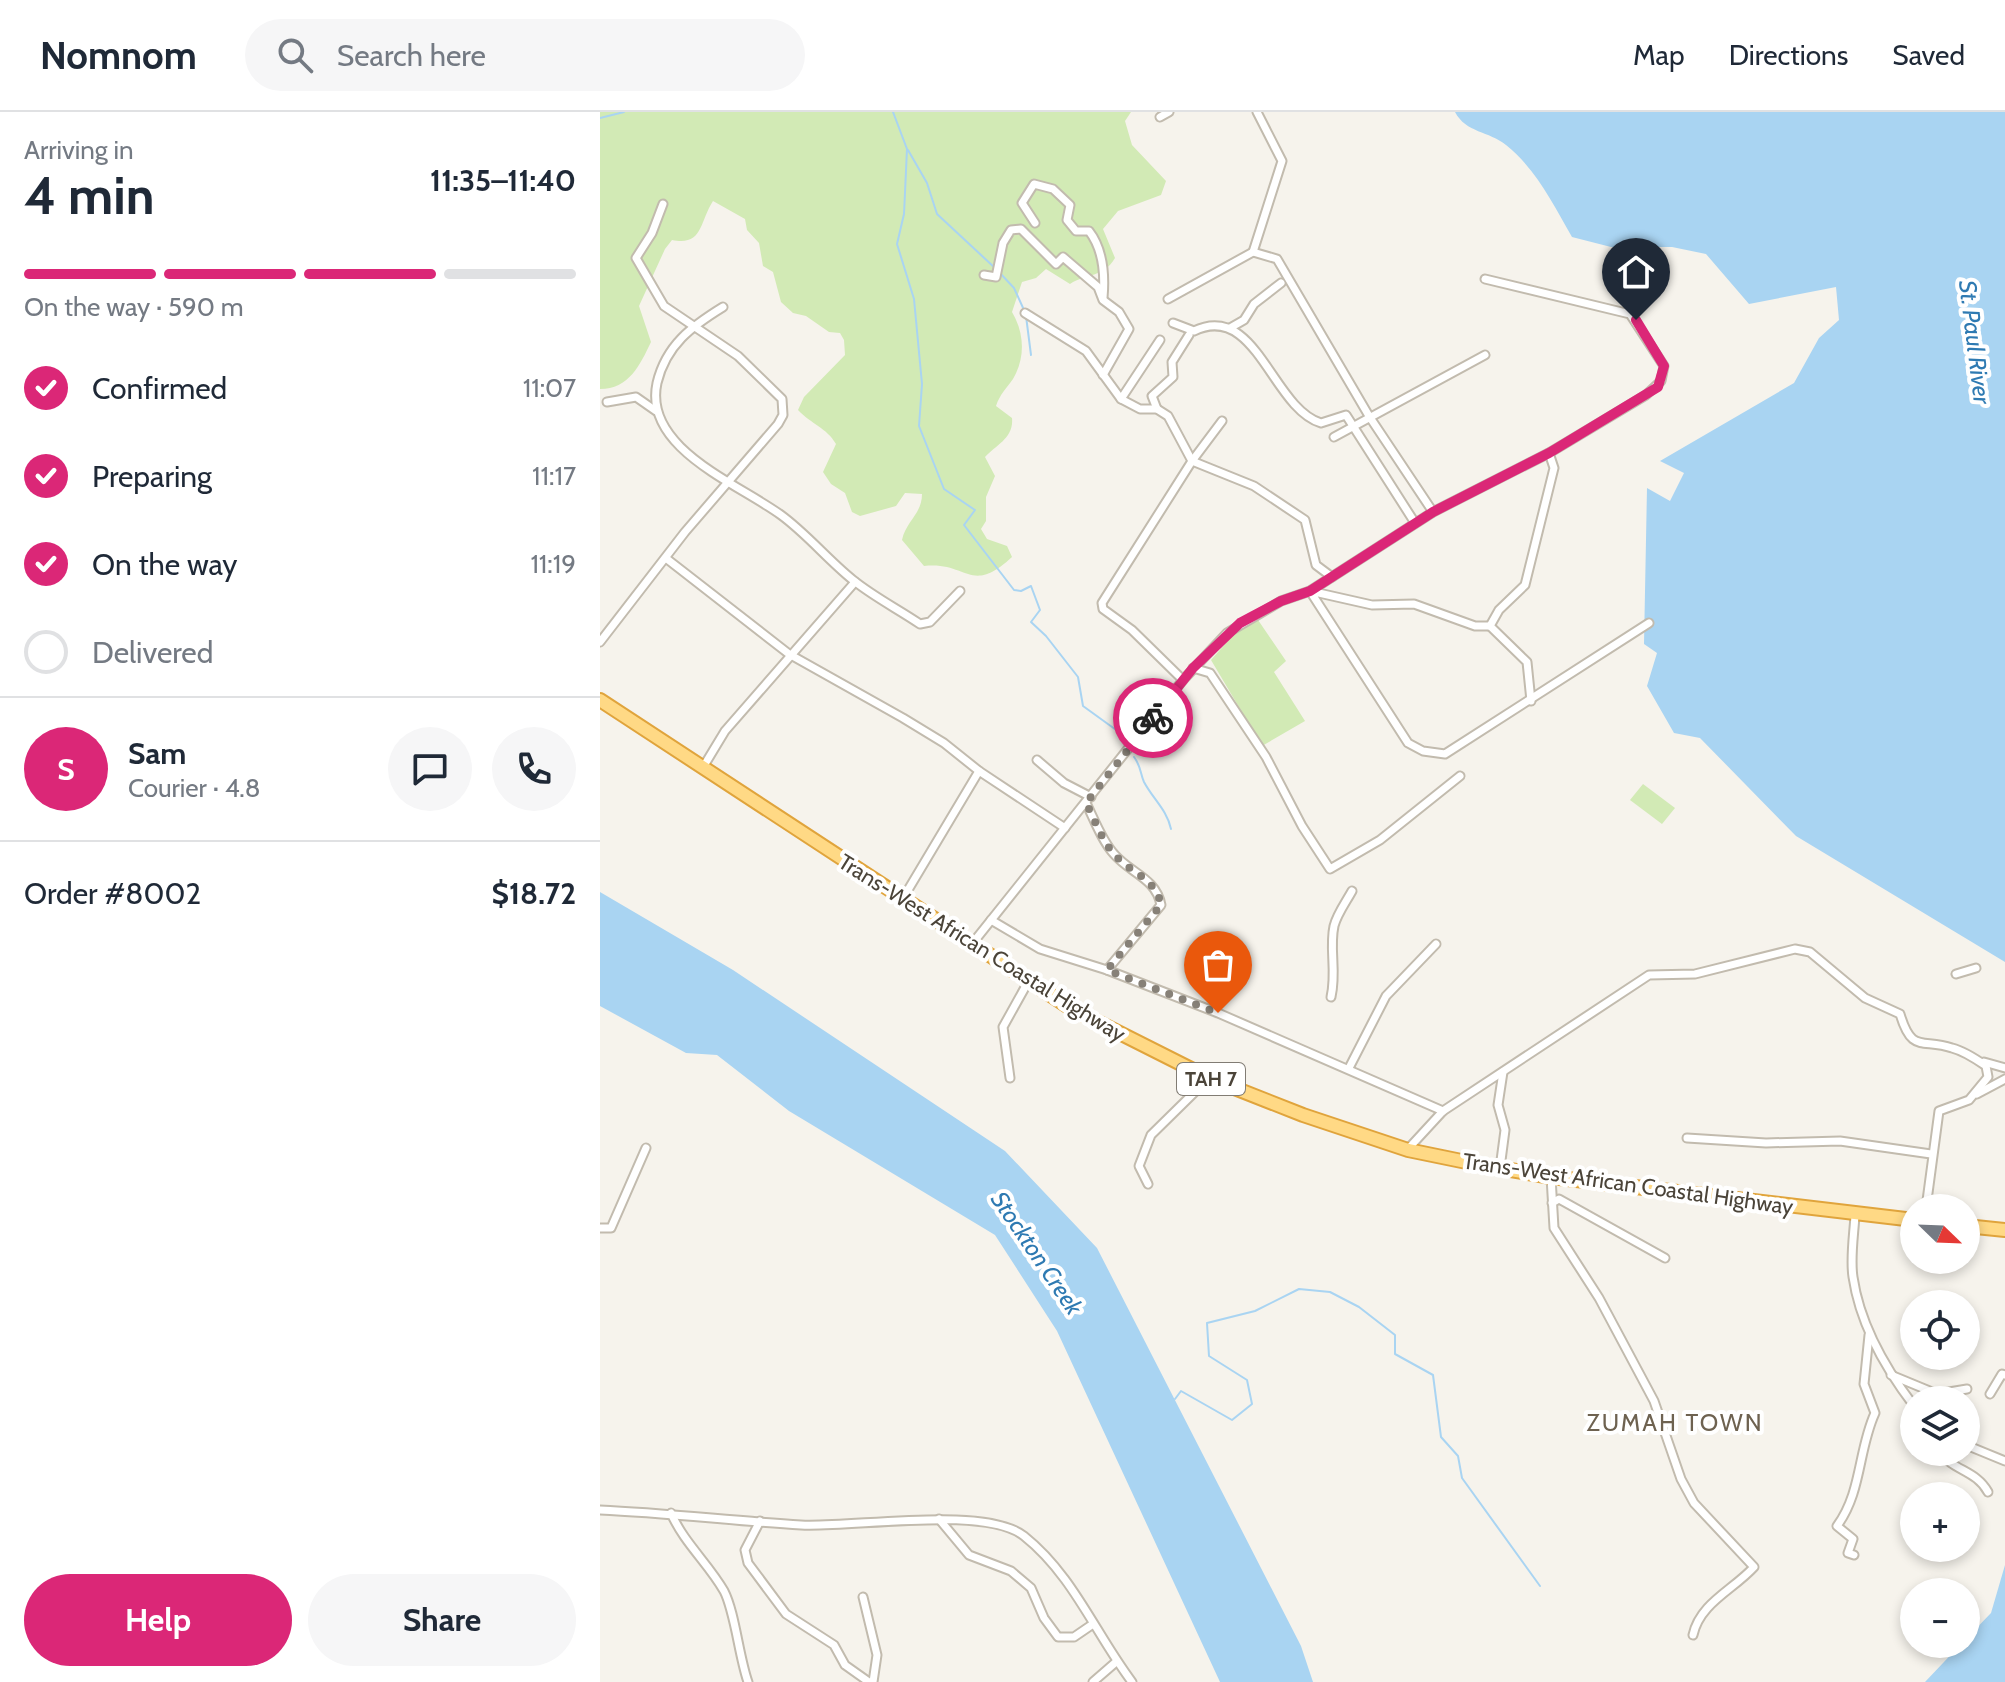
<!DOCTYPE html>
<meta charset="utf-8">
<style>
:root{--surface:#fff;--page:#f6f6f7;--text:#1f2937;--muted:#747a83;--line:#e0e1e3;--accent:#db2777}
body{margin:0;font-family:Cabin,sans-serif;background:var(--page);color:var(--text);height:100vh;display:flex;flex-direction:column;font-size:30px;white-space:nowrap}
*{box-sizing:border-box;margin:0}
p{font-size:26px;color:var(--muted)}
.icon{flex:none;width:44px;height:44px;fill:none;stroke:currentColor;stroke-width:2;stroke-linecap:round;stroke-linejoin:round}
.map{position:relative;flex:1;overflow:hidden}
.side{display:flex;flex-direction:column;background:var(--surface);width:600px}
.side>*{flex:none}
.needle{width:52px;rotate:113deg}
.controls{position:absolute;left:1300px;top:1082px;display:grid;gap:16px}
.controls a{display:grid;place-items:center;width:80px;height:80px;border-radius:50%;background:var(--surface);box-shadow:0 4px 12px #0003;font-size:40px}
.pin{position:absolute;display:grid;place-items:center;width:68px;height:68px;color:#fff;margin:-82px -34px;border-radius:50% 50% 50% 0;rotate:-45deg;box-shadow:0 0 8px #0007}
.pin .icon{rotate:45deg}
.courier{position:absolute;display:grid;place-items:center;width:80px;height:80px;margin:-40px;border:6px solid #db2777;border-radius:50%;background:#fff;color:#222;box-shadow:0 2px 10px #0007}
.summary em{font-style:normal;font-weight:700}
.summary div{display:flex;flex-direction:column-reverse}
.summary{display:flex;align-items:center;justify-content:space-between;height:136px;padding:0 24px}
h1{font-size:52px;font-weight:700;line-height:60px}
.bar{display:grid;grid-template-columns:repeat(4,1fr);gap:12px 8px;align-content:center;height:96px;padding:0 24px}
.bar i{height:10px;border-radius:6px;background:var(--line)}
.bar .on{background:var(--accent)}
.bar p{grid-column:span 4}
.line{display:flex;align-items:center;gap:20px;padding:0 24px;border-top:2px solid var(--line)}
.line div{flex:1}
.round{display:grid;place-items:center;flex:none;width:84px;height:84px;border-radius:42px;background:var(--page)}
ol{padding:0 24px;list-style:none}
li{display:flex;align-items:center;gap:24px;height:88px}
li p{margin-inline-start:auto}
li .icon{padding:8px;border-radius:50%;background:var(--accent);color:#fff;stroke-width:4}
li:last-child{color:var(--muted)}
li i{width:44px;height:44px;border:4px solid var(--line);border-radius:50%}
.button{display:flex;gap:16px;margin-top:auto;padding:16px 24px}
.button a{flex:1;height:92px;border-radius:48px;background:var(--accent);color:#fff;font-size:32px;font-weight:700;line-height:92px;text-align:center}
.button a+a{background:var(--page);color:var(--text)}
header{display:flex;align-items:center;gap:48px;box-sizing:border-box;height:112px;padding:0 40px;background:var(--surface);border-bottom:2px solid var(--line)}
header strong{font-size:38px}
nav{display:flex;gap:44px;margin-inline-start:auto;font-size:28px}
.search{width:560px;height:72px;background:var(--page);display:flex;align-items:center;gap:20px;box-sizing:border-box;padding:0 28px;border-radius:44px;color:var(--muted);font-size:30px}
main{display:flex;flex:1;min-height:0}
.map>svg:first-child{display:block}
.green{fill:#d2eab5}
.water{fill:#a9d4f2}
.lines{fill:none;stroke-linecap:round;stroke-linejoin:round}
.stream{stroke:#a9d4f2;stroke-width:2}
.minor-casing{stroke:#c2bbae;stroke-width:11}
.trunk-casing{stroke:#e0a43c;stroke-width:16}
.minor{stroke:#fff;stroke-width:7}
.trunk{stroke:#ffd985;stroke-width:12}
.done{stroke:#878178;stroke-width:8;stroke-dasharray:0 14.4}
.route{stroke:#db2777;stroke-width:10}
.labels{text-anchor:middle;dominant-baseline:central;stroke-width:8;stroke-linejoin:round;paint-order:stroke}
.shield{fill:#fff;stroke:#817c74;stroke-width:2}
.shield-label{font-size:20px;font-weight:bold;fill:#4b4439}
.street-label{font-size:22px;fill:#4b4439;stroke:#fff}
.water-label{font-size:24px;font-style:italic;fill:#2e7ab2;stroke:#fff}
.neighbourhood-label{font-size:24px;letter-spacing:2px;fill:#6e6250;stroke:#fff}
</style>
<header>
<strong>Nomnom</strong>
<div class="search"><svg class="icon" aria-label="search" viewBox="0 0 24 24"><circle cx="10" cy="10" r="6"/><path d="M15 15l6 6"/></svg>Search here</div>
<nav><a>Map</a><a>Directions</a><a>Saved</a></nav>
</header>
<main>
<section class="side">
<div class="summary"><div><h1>4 min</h1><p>Arriving in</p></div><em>11:35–11:40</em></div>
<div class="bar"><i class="on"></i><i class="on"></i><i class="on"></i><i></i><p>On the way · 590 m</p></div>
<ol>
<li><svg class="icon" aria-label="check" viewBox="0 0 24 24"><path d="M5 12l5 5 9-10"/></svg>Confirmed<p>11:07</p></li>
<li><svg class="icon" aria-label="check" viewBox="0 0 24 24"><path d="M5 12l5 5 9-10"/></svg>Preparing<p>11:17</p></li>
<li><svg class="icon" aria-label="check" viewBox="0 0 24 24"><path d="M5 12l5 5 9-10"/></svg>On the way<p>11:19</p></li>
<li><i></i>Delivered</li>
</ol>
<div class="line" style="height:144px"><b class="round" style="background:var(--accent);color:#fff">S</b><div><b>Sam</b><p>Courier · 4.8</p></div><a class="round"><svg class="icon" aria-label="chat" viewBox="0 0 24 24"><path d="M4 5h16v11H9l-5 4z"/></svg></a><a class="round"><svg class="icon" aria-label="phone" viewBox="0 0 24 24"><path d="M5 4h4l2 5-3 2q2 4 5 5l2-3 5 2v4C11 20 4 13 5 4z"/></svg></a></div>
<div class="line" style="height:104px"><div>Order #8002</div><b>$18.72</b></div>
<div class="button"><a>Help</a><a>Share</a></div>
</section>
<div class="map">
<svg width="1405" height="1570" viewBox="0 0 1405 1570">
<rect width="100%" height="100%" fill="#f6f3ec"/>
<g class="green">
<path d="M0 0H531L525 9 532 33 566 69 561 83 518 99 503 117 515 146C503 166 487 161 470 172L446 157 436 166 422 170 412 200C424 220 426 245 413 267 406 277 400 282 396 294L412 306C414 326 396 333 385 345L395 364 386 385V409L381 417 387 427 407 434 412 445C370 484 368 449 324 454L302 428C306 409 322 402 322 382L305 381 296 394 260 404 252 400 245 381 231 372 223 360 236 332C227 316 211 312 198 298L204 285 245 243 244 228 240 221 229 220 206 204 193 201 181 190 173 160 163 154 159 131 147 118 145 107 113 89C99 111 103 134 72 128L65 137 39 194 51 230C40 253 29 277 0 277Z"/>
<path d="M656 505 686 549 674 560 705 609 662 634 611 548 642 513Z"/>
<path d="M1043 672 1075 696 1062 712 1030 688Z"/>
</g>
<g class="water">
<path d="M855 0H1405V850L1196 724 1100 626 1074 621 1047 574 1057 541 1044 532 1047 376 1070 389 1084 361 1060 349 1194 271 1219 226 1239 208 1236 175 1149 192 1106 142 1072 135H1011L972 125C953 92 936 57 906 33 889 19 866 21 855 0Z"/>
<path d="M0 780 133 858 405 1039 497 1136 701 1534 713 1570H620L457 1219 395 1123 189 999 117 943 86 941 0 894Z"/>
<path d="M1405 1453V1570H1325L1361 1532H1366V1527L1391 1501Z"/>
</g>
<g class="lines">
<g class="stream">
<path d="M293 0 307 37 304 102 297 132 314 187 322 272 319 314 344 377 375 398 364 413 414 478 421 479 431 474 440 498 431 510 446 524 478 565 483 594 530 628"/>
<path d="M0 6 24 0"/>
<path d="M308 38 327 71 337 102 395 156"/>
<path d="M399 160 414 176 424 198"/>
<path d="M426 204 431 243"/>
<path d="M534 645C541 654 540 661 544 670 553 687 567 698 571 717"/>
<path d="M575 1287 581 1279 632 1308 652 1292 647 1268 609 1244 607 1211 655 1199 699 1177 730 1180 759 1195 795 1223V1242L833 1263 841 1325 858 1344 862 1366 940 1474"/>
</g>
<g class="minor-casing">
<g id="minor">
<path d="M560 5 569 0"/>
<path d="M435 111 422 91 434 72 453 77 470 93 467 108 476 119H489C503 137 505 164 503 186"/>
<path d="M653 140 682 49 657 0"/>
<path d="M384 163 396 165 403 131 411 118 421 117 456 152 463 145 498 175 503 188 519 200 529 217 503 263"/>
<path d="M568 187 653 140 677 147 769 304 833 400"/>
<path d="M123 195C92 214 66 233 57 271 43 336 137 371 181 403 207 422 228 448 253 468 274 485 298 497 320 512L330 510 360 479"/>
<path d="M425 201 486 239 521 287 540 297H557L568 304 592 349 502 491 503 497 532 518 583 568"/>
<path d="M573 211 594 219C656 189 672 296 721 311L746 303 815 411"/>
<path d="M630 216 644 208 654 192 681 171"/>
<path d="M521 287 560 228"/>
<path d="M7 290 36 285 56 299"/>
<path d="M557 297 552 284 573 265 572 250 589 223"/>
<path d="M622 309 592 349 654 374 705 408 716 453 732 465"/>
<path d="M734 325 885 243"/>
<path d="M67 447 189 542 303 606 344 631 379 659 302 788"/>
<path d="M890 514H875L814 492 772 493 710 479 808 631 823 639 845 642 1049 511"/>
<path d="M0 530 85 420 178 312 183 303 182 287 138 244 64 194 36 146 52 121 63 92"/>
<path d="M593 556 610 561 666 645 702 714 730 757 780 728 860 664"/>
<path d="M931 589 927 550 890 514 899 498 925 473 954 356 949 341"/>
<path d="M437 648 464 671 491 685"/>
<path d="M102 657 125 619 255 470"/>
<path d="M379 659 465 716"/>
<path d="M486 691C494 707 502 729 514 742 530 761 556 766 561 793L507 858"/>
<path d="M391 808 440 837 507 858 618 901 843 999"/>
<path d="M372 832 583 568 627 521 681 489 710 479 833 400 949 341 1046 283 1061 269 1064 254 1030 202 885 167"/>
<path d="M1356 862 1376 856"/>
<path d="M731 885C737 859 729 837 734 814 737 802 746 790 752 779"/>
<path d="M1384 950 1405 956"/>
<path d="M749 956 786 884 836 832"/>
<path d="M410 966 403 915 428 870"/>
<path d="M1377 982 1405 967"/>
<path d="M1087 1026 1166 1031 1240 1029 1331 1042"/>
<path d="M808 1037 843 999 1049 863 1095 862 1195 837 1210 840 1265 886 1300 902C1312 942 1322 926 1352 936 1364 939 1376 947 1386 954L1388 965 1369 988 1339 999 1326 1096"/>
<path d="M900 1056 905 1018 898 993 903 960"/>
<path d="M951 1065 954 1116 999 1186 1054 1289 1081 1367 1094 1391 1154 1455C1133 1478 1100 1491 1093 1523"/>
<path d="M548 1072 539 1054 551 1023 609 966"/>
<path d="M952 1091 959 1087 1065 1146"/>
<path d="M1255 1103C1254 1122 1250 1146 1253 1165 1260 1213 1285 1256 1314 1294"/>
<path d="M0 1116H11L46 1036"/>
<path d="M1291 1263 1337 1282 1367 1277"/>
<path d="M1390 1282 1402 1262 1405 1263"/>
<path d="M1366 1333 1405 1349"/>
<path d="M1321 1340V1341"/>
<path d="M1340 1340C1353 1359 1376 1358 1388 1380"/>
<path d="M0 1398C67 1401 134 1409 201 1413 252 1416 385 1393 424 1424 473 1463 495 1521 532 1570"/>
<path d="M71 1401C84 1431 108 1451 124 1479 135 1500 139 1545 148 1570"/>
<path d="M339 1407 369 1443 411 1459 431 1476 444 1506 458 1525H474L493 1512"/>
<path d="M160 1409 145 1438 148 1451 186 1502 234 1533 245 1553 269 1570"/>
<path d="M1254 1443 1248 1441 1253 1427 1237 1414C1262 1380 1258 1338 1275 1301L1264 1272 1269 1223"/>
<path d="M263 1485 277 1543 273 1570"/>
<path d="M493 1570 516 1550"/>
</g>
</g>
<g class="trunk-casing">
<g id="trunk">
<path d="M0 588 472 897 609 966 703 1003 808 1038 881 1053 951 1065 1314 1108"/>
<path d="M1366 1114 1405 1118"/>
</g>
</g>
<use href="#minor" class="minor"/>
<use href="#trunk" class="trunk"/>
</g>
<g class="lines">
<path class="done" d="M553 606 486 691C494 706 502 729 514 742 530 761 556 766 561 793L507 858 618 901"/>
<path class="route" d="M553 606 593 556 640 511 681 489 710 479 833 400 949 341 1058 275 1064 254 1036 208"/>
</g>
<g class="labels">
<rect class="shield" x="577" y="951" width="68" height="32" rx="6"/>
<g class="shield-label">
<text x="611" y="967">TAH 7</text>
</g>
<g class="street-label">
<text transform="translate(382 836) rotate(32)">Trans-West African Coastal Highway</text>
<text transform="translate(1028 1072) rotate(8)">Trans-West African Coastal Highway</text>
</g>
<g class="water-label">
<text transform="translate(1375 230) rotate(83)">St. Paul River</text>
<text transform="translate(437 1141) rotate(56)">Stockton Creek</text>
</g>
<g class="neighbourhood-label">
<text x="1075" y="1310">ZUMAH TOWN</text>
</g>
</g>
</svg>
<div class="controls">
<a><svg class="needle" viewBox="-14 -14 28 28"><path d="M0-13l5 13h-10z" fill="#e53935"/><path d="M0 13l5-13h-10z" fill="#747a83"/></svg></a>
<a><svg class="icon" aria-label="locate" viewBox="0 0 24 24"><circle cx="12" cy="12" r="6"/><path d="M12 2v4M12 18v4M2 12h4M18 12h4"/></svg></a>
<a><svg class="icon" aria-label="layers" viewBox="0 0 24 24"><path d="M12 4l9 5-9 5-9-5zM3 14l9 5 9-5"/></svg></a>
<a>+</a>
<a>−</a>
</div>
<div class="pin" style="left:618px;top:901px;background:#ea580c"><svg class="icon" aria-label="bag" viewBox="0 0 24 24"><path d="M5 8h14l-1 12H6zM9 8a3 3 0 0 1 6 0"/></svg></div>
<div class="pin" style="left:1036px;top:208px;background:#1f2937"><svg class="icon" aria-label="home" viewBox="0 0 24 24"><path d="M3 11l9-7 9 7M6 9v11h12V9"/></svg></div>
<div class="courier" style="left:553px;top:606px"><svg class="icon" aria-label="bike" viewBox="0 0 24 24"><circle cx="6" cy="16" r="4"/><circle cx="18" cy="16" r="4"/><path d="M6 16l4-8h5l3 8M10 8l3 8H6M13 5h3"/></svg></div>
</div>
</main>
